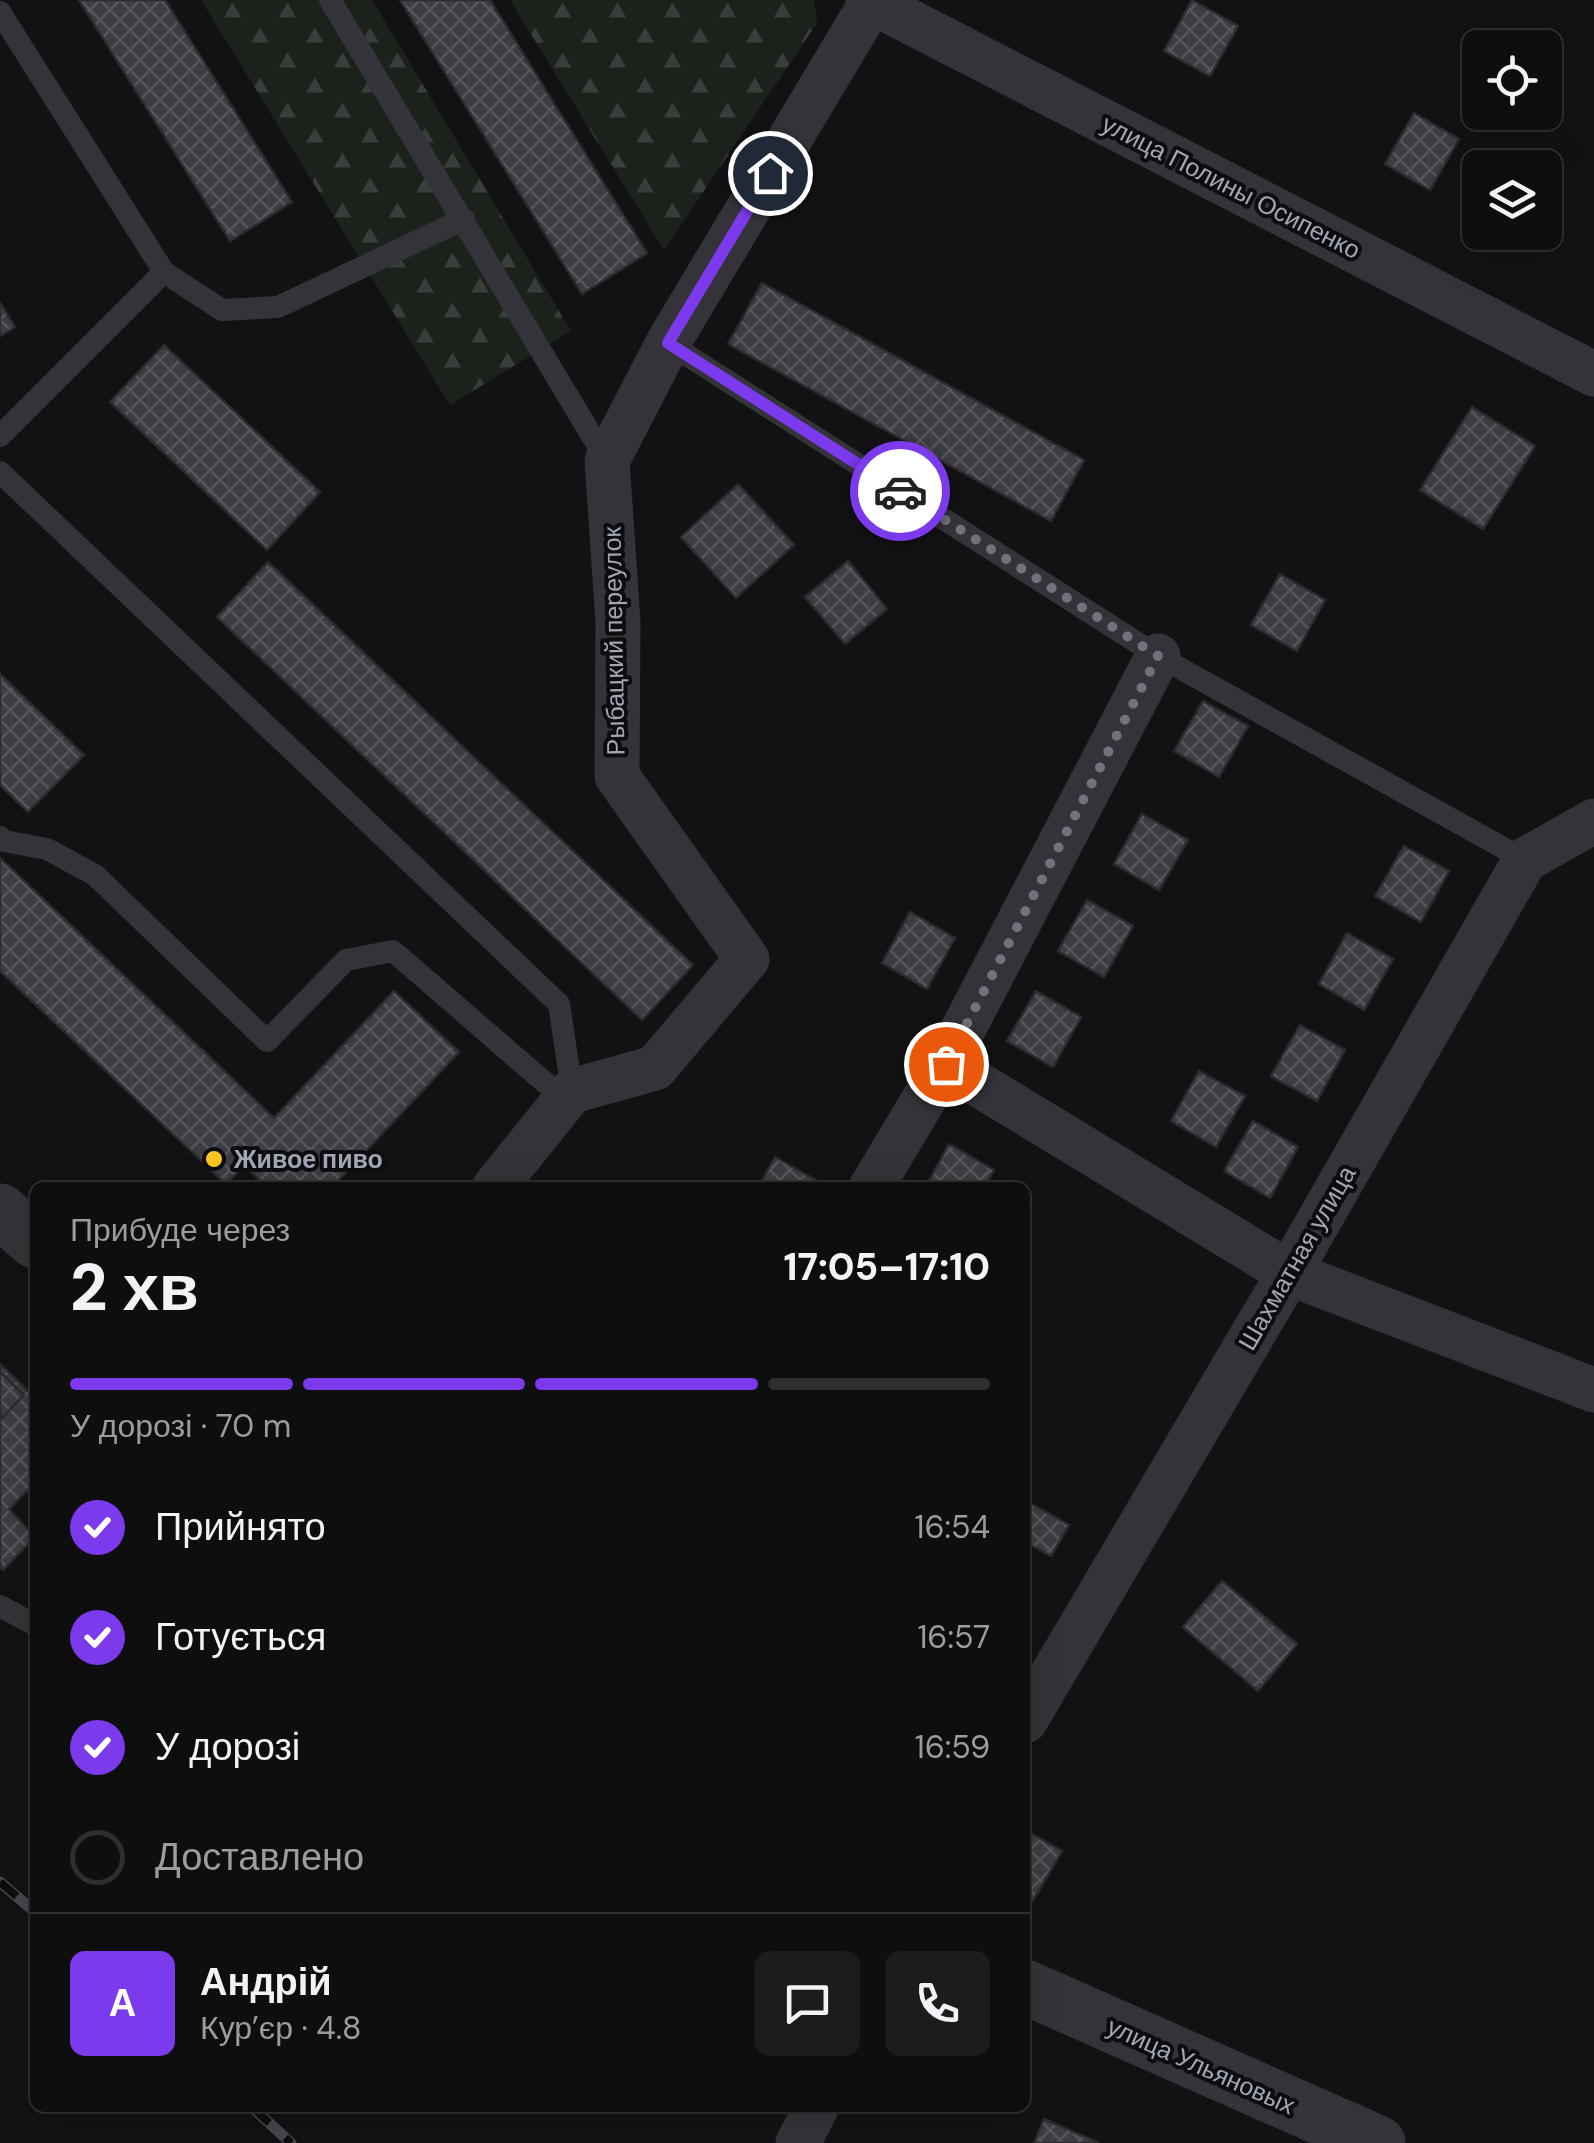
<!DOCTYPE html>
<html lang="uk">
<meta charset="utf-8">
<style>
:root{--surface:#0e0e0f;--page:#1c1c1d;--text:#f1f3f6;--muted:#9b9c9e;--line:#2e2e2f;--accent:#7c3aed}
body{margin:0;font-family:"DM Sans",sans-serif;background:var(--page);color:var(--text);height:100vh;display:flex;flex-direction:column;font-size:38px;white-space:nowrap}
*{box-sizing:border-box;margin:0}
p{font-size:32px;color:var(--muted)}
.icon{flex:none;width:55px;height:55px;fill:none;stroke:currentColor;stroke-width:2;stroke-linecap:round;stroke-linejoin:round}
.map{position:relative;flex:1;overflow:hidden}
.drawer{position:absolute;left:30px;top:1182px;width:1000px;height:930px;display:flex;flex-direction:column;background:var(--surface);border-radius:15px;box-shadow:0 10px 40px #0002,0 0 0 2px var(--line)}
.drawer>*{flex:none}
.tools{position:absolute;left:1462px;top:30px;display:grid;gap:20px}
.tools a{display:grid;place-items:center;width:100px;height:100px;border-radius:15px;background:var(--surface);box-shadow:0 10px 40px #0002,0 0 0 2px var(--line);font-size:50px}
.pin{position:absolute;display:grid;place-items:center;width:85px;height:85px;color:#fff;margin:-42px;border:5px solid #fff;border-radius:50%;box-shadow:0 2px 10px #0007}
.courier{position:absolute;display:grid;place-items:center;width:100px;height:100px;margin:-50px;border:8px solid #7c3aed;border-radius:50%;background:#fff;color:#222;box-shadow:0 2px 12px #0007}
.overview em{font-style:normal;font-weight:800}
.overview div{display:flex;flex-direction:column-reverse}
.overview{display:flex;align-items:center;justify-content:space-between;height:170px;padding:0 40px}
h1{font-size:65px;font-weight:800;line-height:75px}
.bar{display:grid;grid-template-columns:repeat(4,1fr);gap:15px 10px;align-content:center;height:120px;padding:0 40px}
.bar i{height:12px;border-radius:8px;background:var(--line)}
.bar .on{background:var(--accent)}
.bar p{grid-column:span 4}
.line{display:flex;align-items:center;gap:25px;padding:0 40px;border-top:2px solid var(--line)}
.line div{flex:1}
.round{display:grid;place-items:center;flex:none;width:105px;height:105px;border-radius:15px;background:var(--page)}
ol{padding:0 40px;list-style:none}
li{display:flex;align-items:center;gap:30px;height:110px}
li p{margin-inline-start:auto}
li .icon{padding:10px;border-radius:50%;background:var(--accent);color:#fff;stroke-width:4}
li:last-child{color:var(--muted)}
li i{width:55px;height:55px;border:5px solid var(--line);border-radius:50%}
.map>svg:first-child{display:block}
.forest{fill:url(#forest-firs)}
.building{fill:url(#building-cross-hatch);stroke:#2c2c30;stroke-width:2.5}
.lines{fill:none;stroke-linecap:round;stroke-linejoin:round}
.service{stroke:#333339;stroke-width:22}
.minor{stroke:#333339;stroke-width:45}
.tertiary{stroke:#333339;stroke-width:55}
.rail-casing{stroke:#45474e;stroke-width:11}
.rail{stroke:#0d0d0f;stroke-width:8;stroke-dasharray:22;stroke-linecap:butt}
.done{stroke:#70737d;stroke-width:10;stroke-dasharray:0 18}
.route{stroke:#7c3aed;stroke-width:12}
.poi-dot{fill:#ffc41f;stroke:#0d0d0f;stroke-width:4}
.labels{text-anchor:middle;dominant-baseline:central;stroke-width:8;stroke-linejoin:round;paint-order:stroke}
.street-label{font-size:25px;fill:#a2a7b6;stroke:#0d0d0f}
.poi-label{font-size:25px;font-weight:bold;fill:#a2a7b6;stroke:#0d0d0f;text-anchor:start}
</style>
<div class="map">
<svg width="1594" height="2143" viewBox="0 0 1594 2143">
<defs>
<pattern id="forest-firs" width="22" height="20" patternUnits="userSpaceOnUse" patternTransform="scale(2.5)"><rect width="22" height="20" fill="#1a221b"/><path d="M5 1l3.5 6h-7zM16 11l3.5 6h-7z" fill="#383f3a"/></pattern>
<pattern id="building-cross-hatch" width="8" height="8" patternUnits="userSpaceOnUse" patternTransform="scale(2.5)"><rect width="8" height="8" fill="#3c3c42"/><path d="M0 0l8 8M0 8l8-8" fill="none" stroke="#55555b"/></pattern>
</defs>
<rect width="100%" height="100%" fill="#121214"/>
<g class="forest">
<path d="M201 0H372L571 331 450 405Z"/>
<path d="M510 0H814L817 23 664 250Z"/>
</g>
<g class="building">
<path d="M79 0H165L292 202 230 241Z"/>
<path d="M400 0H490L647 253 582 294Z"/>
<path d="M1192 0 1238 26 1210 76 1164 51Z"/>
<path d="M1414 113 1459 139 1430 190 1385 164Z"/>
<path d="M762 283 1084 460 1051 521 728 344Z"/>
<path d="M0 303 15 327 0 336Z"/>
<path d="M164 345 320 492 267 550 110 402Z"/>
<path d="M1472 407 1535 446 1483 529 1420 490Z"/>
<path d="M738 484 794 545 736 598 681 537Z"/>
<path d="M848 561 887 609 845 644 805 597Z"/>
<path d="M268 562 693 965 642 1020 217 617Z"/>
<path d="M1280 574 1325 600 1297 651 1251 625Z"/>
<path d="M0 674 84 755 28 812 0 785Z"/>
<path d="M1203 701 1248 726 1219 777 1174 751Z"/>
<path d="M1142 814 1188 840 1159 890 1114 864Z"/>
<path d="M1404 846 1449 871 1421 922 1375 896Z"/>
<path d="M0 858 274 1118 394 991 459 1052 331 1188 320 1185 268 1188 244 1165 226 1184 0 971Z"/>
<path d="M1087 900 1133 926 1104 977 1058 951Z"/>
<path d="M910 912 955 938 927 989 882 963Z"/>
<path d="M1347 933 1393 959 1364 1010 1319 984Z"/>
<path d="M1036 991 1081 1017 1053 1067 1007 1041Z"/>
<path d="M1300 1025 1345 1050 1317 1101 1271 1076Z"/>
<path d="M1199 1071 1245 1096 1216 1147 1171 1121Z"/>
<path d="M1253 1121 1298 1147 1270 1198 1224 1171Z"/>
<path d="M949 1144 994 1170 984 1188H925Z"/>
<path d="M775 1157 821 1183 819 1188H758Z"/>
<path d="M0 1364 35 1398V1489L32 1486 9 1509 35 1537 3 1570 0 1567V1420L24 1395 0 1372Z"/>
<path d="M0 1372 24 1395 0 1420Z"/>
<path d="M1025 1500 1069 1525 1051 1556 1025 1542Z"/>
<path d="M1222 1581 1297 1644 1258 1691 1183 1627Z"/>
<path d="M1025 1830 1062 1851 1033 1901 1025 1896Z"/>
<path d="M1044 2119 1099 2143H1034Z"/>
</g>
<g class="lines">
<g class="service">
<path d="M330 0 607 461"/>
<path d="M0 12 164 272 0 436"/>
<path d="M164 272 222 310 278 307 464 219"/>
<path d="M668 343 1158 656 1525 860"/>
<path d="M0 472 559 1004 572 1091"/>
<path d="M0 837 4 841 47 849 95 875 267 1041 346 960 393 951 565 1100"/>
<path d="M0 1606 35 1625"/>
</g>
<g class="minor">
<path d="M868 0 1594 374"/>
<path d="M945 1064 1289 1273 1594 1390"/>
<path d="M494 1188 572 1091 655 1068 747 959 617 776 618 622 607 461 668 343 873 0"/>
<path d="M871 1188 945 1064 1158 656"/>
<path d="M1025 1721 1289 1273 1525 860 1594 821"/>
<path d="M798 2143 816 2108"/>
</g>
<g class="tertiary">
<path d="M0 1211 35 1241"/>
<path d="M1025 1987 1378 2143"/>
</g>
<g class="rail-casing">
<g id="rail">
<path d="M0 1882 35 1912"/>
<path d="M253 2108 291 2143"/>
</g>
</g>
<use href="#rail" class="rail"/>
</g>
<g class="lines">
<path class="done" d="M900 491 1158 656 946 1064"/>
<path class="route" d="M770 173 668 343 900 491"/>
</g>
<circle class="poi-dot" cx="214" cy="1159" r="10"/>
<g class="labels">
<g class="street-label">
<text transform="translate(1231 187) rotate(27)">улица Полины Осипенко</text>
<text transform="translate(614 641) rotate(-91)">Рыбацкий переулок</text>
<text transform="translate(1297 1258) rotate(-60)">Шахматная улица</text>
<text transform="translate(1201 2066) rotate(24)">улица Ульяновых</text>
</g>
<g class="poi-label">
<text x="234" y="1159">Живое пиво</text>
</g>
</g>
</svg>
<div class="tools">
<a><svg class="icon" aria-label="locate" viewBox="0 0 24 24"><circle cx="12" cy="12" r="6"/><path d="M12 2v4M12 18v4M2 12h4M18 12h4"/></svg></a>
<a><svg class="icon" aria-label="layers" viewBox="0 0 24 24"><path d="M12 4l9 5-9 5-9-5zM3 14l9 5 9-5"/></svg></a>
</div>
<div class="pin" style="left:946px;top:1064px;background:#ea580c"><svg class="icon" aria-label="bag" viewBox="0 0 24 24"><path d="M5 8h14l-1 12H6zM9 8a3 3 0 0 1 6 0"/></svg></div>
<div class="pin" style="left:770px;top:173px;background:#1f2937"><svg class="icon" aria-label="home" viewBox="0 0 24 24"><path d="M3 11l9-7 9 7M6 9v11h12V9"/></svg></div>
<div class="courier" style="left:900px;top:491px"><svg class="icon" aria-label="car" viewBox="0 0 24 24"><path d="M5 17H2v-5l4-1 3-4h7l3 4 3 1v5h-3M9 17h6M6 11h13"/><circle cx="7" cy="17" r="2"/><circle cx="17" cy="17" r="2"/></svg></div>
<section class="drawer">
<div class="overview"><div><h1>2 хв</h1><p>Прибуде через</p></div><em>17:05–17:10</em></div>
<div class="bar"><i class="on"></i><i class="on"></i><i class="on"></i><i></i><p>У дорозі · 70 m</p></div>
<ol>
<li><svg class="icon" aria-label="check" viewBox="0 0 24 24"><path d="M5 12l5 5 9-10"/></svg>Прийнято<p>16:54</p></li>
<li><svg class="icon" aria-label="check" viewBox="0 0 24 24"><path d="M5 12l5 5 9-10"/></svg>Готується<p>16:57</p></li>
<li><svg class="icon" aria-label="check" viewBox="0 0 24 24"><path d="M5 12l5 5 9-10"/></svg>У дорозі<p>16:59</p></li>
<li><i></i>Доставлено</li>
</ol>
<div class="line" style="height:180px"><b class="round" style="background:var(--accent);color:#fff">А</b><div><b>Андрій</b><p>Кур’єр · 4.8</p></div><a class="round"><svg class="icon" aria-label="chat" viewBox="0 0 24 24"><path d="M4 5h16v11H9l-5 4z"/></svg></a><a class="round"><svg class="icon" aria-label="phone" viewBox="0 0 24 24"><path d="M5 4h4l2 5-3 2q2 4 5 5l2-3 5 2v4C11 20 4 13 5 4z"/></svg></a></div>
</section>
</div>
